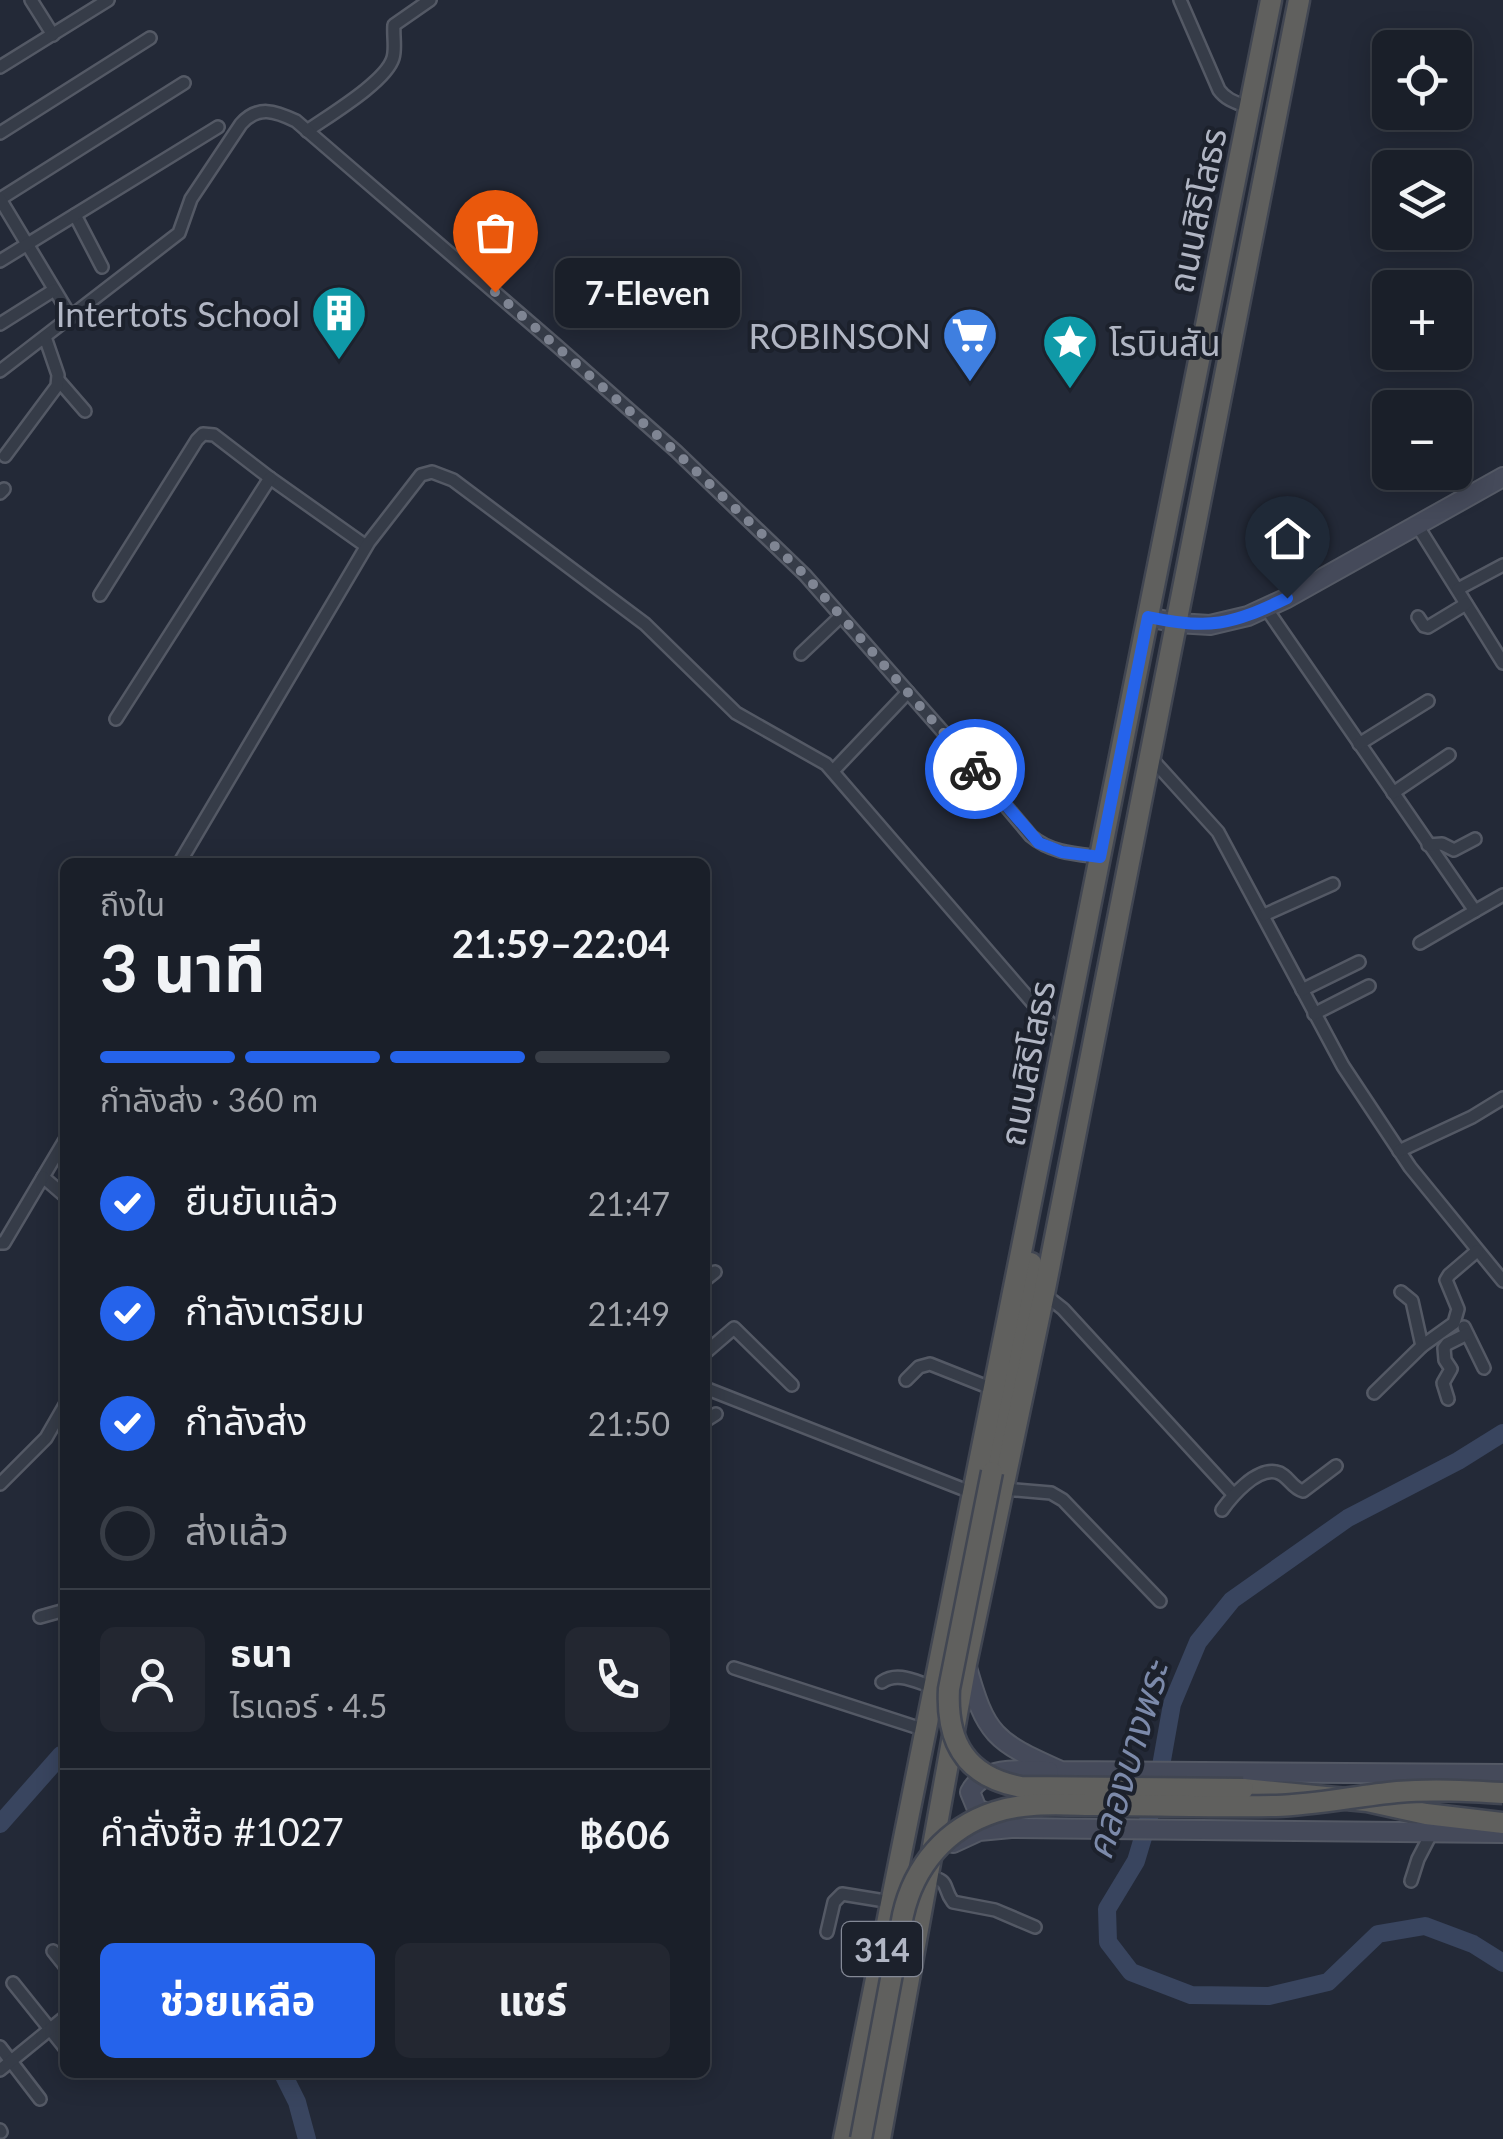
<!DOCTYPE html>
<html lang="th">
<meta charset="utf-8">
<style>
:root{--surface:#1a1f29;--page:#232731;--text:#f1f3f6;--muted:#9fa2a8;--line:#383d46;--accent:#2563eb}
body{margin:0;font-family:Lato,"Noto Sans Thai",sans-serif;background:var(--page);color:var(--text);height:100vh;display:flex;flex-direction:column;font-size:38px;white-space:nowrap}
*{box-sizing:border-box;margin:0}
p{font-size:32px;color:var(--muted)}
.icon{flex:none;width:55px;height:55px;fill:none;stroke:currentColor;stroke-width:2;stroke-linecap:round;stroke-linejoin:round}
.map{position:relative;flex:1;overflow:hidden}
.panel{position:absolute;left:60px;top:858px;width:650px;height:1220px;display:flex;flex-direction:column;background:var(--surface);border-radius:15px;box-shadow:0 5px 25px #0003,0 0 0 2px var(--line)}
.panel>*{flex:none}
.buttons{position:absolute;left:1372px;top:30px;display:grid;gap:20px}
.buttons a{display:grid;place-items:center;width:100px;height:100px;border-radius:15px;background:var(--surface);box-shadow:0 5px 25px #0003,0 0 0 2px var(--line);font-size:50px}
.pin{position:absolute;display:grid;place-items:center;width:85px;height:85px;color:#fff;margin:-102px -42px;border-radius:50% 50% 50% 0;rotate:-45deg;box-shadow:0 0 10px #0007}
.pin .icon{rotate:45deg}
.courier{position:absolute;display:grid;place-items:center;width:100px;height:100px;margin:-50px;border:8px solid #2563eb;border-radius:50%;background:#fff;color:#222;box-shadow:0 2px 12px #0007}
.bubble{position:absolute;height:70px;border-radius:15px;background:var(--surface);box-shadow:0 5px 25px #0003,0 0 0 2px var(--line);font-size:32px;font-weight:700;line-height:70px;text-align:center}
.head em{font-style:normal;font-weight:700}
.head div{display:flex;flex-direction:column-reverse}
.head{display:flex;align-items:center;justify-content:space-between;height:170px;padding:0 40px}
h1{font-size:65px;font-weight:700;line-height:75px}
.bar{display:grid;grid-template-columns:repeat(4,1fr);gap:15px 10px;align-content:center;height:120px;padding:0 40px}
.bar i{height:12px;border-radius:8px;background:var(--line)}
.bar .selected{background:var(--accent)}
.bar p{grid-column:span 4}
.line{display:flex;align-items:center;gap:25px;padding:0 40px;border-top:2px solid var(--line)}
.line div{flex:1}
.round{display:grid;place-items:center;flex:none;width:105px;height:105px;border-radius:15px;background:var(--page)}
ol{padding:0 40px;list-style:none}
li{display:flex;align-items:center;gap:30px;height:110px}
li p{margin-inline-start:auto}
li .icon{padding:10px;border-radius:50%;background:var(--accent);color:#fff;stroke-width:4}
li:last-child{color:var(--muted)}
li i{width:55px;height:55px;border:5px solid var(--line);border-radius:50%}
.primary-button{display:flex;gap:20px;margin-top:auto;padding:20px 40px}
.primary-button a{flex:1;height:115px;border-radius:15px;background:var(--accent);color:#fff;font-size:40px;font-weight:700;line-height:115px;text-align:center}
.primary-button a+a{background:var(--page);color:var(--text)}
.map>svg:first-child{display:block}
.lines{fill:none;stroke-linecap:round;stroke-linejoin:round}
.river{stroke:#39455f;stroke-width:18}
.minor-casing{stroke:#545965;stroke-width:16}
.secondary-casing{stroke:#545965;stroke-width:22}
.trunk-casing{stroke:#414652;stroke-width:25}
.minor{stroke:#363c48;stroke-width:11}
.secondary{stroke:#454a5a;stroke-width:18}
.trunk{stroke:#60605e;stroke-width:20}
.trunk-bridge-casing{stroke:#414652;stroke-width:25;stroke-linecap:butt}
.trunk-bridge{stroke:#60605e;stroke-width:20}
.done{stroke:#7f8593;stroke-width:10;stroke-dasharray:0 18}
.route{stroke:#2563eb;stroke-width:12}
.labels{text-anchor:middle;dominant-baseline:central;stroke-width:8;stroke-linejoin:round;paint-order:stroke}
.shield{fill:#1c212c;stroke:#848996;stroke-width:2.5}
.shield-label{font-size:32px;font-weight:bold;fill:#b1b6c4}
.street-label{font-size:35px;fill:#b1b6c4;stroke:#1c212c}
.poi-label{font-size:35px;fill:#b1b6c4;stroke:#1c212c;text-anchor:end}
.water-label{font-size:38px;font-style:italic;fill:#7c8aaa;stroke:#1c212c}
</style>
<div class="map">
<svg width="1503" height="2139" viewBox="0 0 1503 2139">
<rect width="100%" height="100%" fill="#232937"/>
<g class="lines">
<g class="river">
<path d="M1503 1433 1458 1461 1348 1518 1232 1600 1198 1642 1172 1704 1156 1794 1136 1861 1107 1909 1108 1942 1131 1972 1191 1995 1269 1996 1328 1982 1378 1934 1425 1926 1473 1944 1503 1963"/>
<path d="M0 1824 61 1755 65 1754"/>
<path d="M282 2072 297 2102 307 2139"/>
</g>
<g class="minor-casing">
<g id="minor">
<path d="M31 0 53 35"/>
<path d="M1180 0 1219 90C1227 101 1238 103 1250 108"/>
<path d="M0 67 108 0"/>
<path d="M307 131C328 116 386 82 393 58 396 48 393 36 394 25L430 0"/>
<path d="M0 133 150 38"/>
<path d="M0 199 184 83"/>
<path d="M0 199 71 317"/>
<path d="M75 215 102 267"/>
<path d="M0 261 218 127"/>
<path d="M0 324 54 290"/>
<path d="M0 371 179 233 191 199 241 124C258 105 275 111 296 121L556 345 676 451 805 575 944 733 1031 836C1051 853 1076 854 1100 857"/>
<path d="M59 381 85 411"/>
<path d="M5 456 57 386 58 375 45 337"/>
<path d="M0 493 4 489"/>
<path d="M1417 525 1503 663"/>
<path d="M1458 589 1503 565"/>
<path d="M100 595 197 440 203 434 214 435 270 478 366 546"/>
<path d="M1266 608 1475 911 1503 895"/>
<path d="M1418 617 1424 626 1428 627 1466 604"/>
<path d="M801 654 841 616"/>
<path d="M116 719 270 478"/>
<path d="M1359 744 1428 701"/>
<path d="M1150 757 1218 832 1343 1066 1410 1167 1503 1281"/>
<path d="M833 771 908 692"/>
<path d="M1393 793 1449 755"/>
<path d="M1428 845 1442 844 1454 850 1475 839"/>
<path d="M180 862 369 542 421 475 432 472 453 480 645 624 736 713 826 764 1063 1038"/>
<path d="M1264 915 1333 884"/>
<path d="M1420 943 1475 911"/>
<path d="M1302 990 1359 962"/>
<path d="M1314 1014 1369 986"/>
<path d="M65 1140 43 1177 65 1196"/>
<path d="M1399 1151 1472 1117 1503 1098"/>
<path d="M0 1243H4L43 1177"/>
<path d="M705 1280 715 1272"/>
<path d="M1401 1292 1412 1301 1422 1346"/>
<path d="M1044 1294 1063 1309 1233 1494"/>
<path d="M1464 1327 1484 1368"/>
<path d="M705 1353 734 1328 792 1385"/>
<path d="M906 1380 919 1367 930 1364 993 1389"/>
<path d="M705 1388 973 1493"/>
<path d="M1374 1393 1422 1346 1454 1323 1458 1309 1446 1280 1449 1275 1477 1251"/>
<path d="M1448 1399 1443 1383 1451 1369 1445 1360 1444 1348 1447 1344 1467 1334"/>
<path d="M705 1421 716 1414"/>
<path d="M0 1484 46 1438 65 1405"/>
<path d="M1003 1489 1051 1493 1063 1500 1160 1601"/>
<path d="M1222 1510C1232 1496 1256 1468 1276 1472 1288 1474 1291 1488 1303 1491L1336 1466"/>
<path d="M40 1617 65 1610"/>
<path d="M734 1668 925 1730"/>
<path d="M882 1682C898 1671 916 1682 933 1687"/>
<path d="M927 1876C952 1881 941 1886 953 1902L995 1910 1035 1927"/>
<path d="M1411 1881 1418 1859 1431 1834"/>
<path d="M827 1932 834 1902 842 1894 891 1902"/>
<path d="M53 1951 65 1966"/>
<path d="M13 1983 65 2048"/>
<path d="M0 2047 40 2099"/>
<path d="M0 2070 65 2017"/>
<path d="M0 2130 1 2132"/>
</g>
</g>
<g class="secondary-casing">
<g id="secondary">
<path d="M1148 617 1177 623 1210 625 1248 616 1287 598 1503 477"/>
<path d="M966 1664C986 1736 994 1741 1061 1771L1503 1774"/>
<path d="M999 1817 977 1809 970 1792C984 1765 1024 1770 1049 1771"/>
<path d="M953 1843 979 1831 1011 1828 1503 1833"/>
</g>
</g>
<g class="trunk-casing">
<g id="trunk">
<path d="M992 1472 1031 1263"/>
<path d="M1243 1789 1367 1801 1426 1814 1503 1823"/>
<path d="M844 2139 1271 0"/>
<path d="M880 2139 966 1664 1044 1294 1299 0"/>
</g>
</g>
<use href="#minor" class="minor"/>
<use href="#secondary" class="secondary"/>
<use href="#trunk" class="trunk"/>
<g class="trunk-bridge-casing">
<g id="trunk-bridge">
<path d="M992 1472 949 1689C946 1743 967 1777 1021 1787L1243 1789"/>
<path d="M861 2139 903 1915C914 1866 946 1828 995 1812 1028 1801 1066 1805 1100 1805 1159 1805 1217 1807 1276 1806 1316 1805 1356 1796 1397 1792 1432 1789 1468 1791 1503 1793"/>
</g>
</g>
<use href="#trunk-bridge" class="trunk-bridge"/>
</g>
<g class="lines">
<path class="done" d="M495 292 676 452 805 575 975 769"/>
<path class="route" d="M975 769 1039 843 1062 852 1100 857 1148 617C1210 630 1231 625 1287 598"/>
</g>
<defs>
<g id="building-pin" transform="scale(2.875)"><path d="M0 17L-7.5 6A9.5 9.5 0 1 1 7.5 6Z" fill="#0f9aa8" stroke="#1c212c"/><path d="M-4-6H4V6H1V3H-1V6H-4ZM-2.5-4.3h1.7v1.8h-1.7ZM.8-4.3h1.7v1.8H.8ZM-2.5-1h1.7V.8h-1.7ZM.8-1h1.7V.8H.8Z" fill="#fff"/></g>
<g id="supermarket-pin" transform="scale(2.875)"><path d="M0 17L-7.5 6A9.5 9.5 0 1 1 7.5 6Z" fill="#3f7fe0" stroke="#1c212c"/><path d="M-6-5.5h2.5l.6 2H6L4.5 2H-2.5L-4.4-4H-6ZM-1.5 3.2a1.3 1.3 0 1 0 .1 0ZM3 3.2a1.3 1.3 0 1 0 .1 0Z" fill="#fff"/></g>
<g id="sight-pin" transform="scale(2.875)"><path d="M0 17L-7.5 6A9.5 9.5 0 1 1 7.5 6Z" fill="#0f9aa8" stroke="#1c212c"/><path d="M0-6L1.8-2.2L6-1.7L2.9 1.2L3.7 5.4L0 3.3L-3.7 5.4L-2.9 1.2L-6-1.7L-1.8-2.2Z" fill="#fff"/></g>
</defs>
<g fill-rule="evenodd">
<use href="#building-pin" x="339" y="313"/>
<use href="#supermarket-pin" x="970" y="335"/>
<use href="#sight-pin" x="1070" y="342"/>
</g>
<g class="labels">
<rect class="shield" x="842" y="1922" width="80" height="54" rx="8"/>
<g class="shield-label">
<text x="882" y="1949">314</text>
</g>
<g class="street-label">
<text transform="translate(1196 210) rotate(-78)">ถนนสิริโสธร</text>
<text transform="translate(1026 1063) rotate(-79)">ถนนสิริโสธร</text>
</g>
<g class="poi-label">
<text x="300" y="313">Intertots School</text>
<text x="931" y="335">ROBINSON</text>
<text x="1109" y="342" text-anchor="start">โรบินสัน</text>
</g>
<g class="water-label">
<text transform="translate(1126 1760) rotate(-73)">คลองบางพระ</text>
</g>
</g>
</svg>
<div class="buttons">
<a><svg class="icon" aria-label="locate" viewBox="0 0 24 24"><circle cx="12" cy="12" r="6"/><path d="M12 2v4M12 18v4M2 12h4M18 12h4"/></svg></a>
<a><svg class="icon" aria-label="layers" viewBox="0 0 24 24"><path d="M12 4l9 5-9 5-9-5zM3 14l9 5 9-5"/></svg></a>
<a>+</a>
<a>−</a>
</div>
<div class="pin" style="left:495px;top:292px;background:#ea580c"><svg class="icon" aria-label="bag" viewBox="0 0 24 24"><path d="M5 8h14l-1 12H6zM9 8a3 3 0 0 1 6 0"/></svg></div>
<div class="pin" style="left:1287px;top:598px;background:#1f2937"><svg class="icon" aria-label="home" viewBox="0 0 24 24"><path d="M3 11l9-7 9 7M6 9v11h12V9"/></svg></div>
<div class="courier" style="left:975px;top:769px"><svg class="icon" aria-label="bike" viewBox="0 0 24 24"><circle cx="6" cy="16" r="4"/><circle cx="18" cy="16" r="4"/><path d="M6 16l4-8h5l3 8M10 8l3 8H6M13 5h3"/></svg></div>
<div class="bubble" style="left:555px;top:258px;width:185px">7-Eleven</div>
<section class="panel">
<div class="head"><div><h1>3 นาที</h1><p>ถึงใน</p></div><em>21:59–22:04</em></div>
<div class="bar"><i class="selected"></i><i class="selected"></i><i class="selected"></i><i></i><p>กำลังส่ง · 360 m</p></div>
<ol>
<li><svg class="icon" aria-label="check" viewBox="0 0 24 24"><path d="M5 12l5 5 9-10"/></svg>ยืนยันแล้ว<p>21:47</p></li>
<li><svg class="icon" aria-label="check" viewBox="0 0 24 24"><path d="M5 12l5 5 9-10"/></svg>กำลังเตรียม<p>21:49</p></li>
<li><svg class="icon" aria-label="check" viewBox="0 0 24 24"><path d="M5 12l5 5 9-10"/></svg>กำลังส่ง<p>21:50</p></li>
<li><i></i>ส่งแล้ว</li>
</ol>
<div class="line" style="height:180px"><a class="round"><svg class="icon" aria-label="person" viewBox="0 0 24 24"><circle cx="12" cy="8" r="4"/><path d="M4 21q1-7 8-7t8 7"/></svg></a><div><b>ธนา</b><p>ไรเดอร์ · 4.5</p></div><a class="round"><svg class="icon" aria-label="phone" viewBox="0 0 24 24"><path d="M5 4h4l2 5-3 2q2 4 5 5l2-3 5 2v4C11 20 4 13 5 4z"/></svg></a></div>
<div class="line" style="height:130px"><div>คำสั่งซื้อ #1027</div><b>฿606</b></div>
<div class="primary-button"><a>ช่วยเหลือ</a><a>แชร์</a></div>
</section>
</div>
